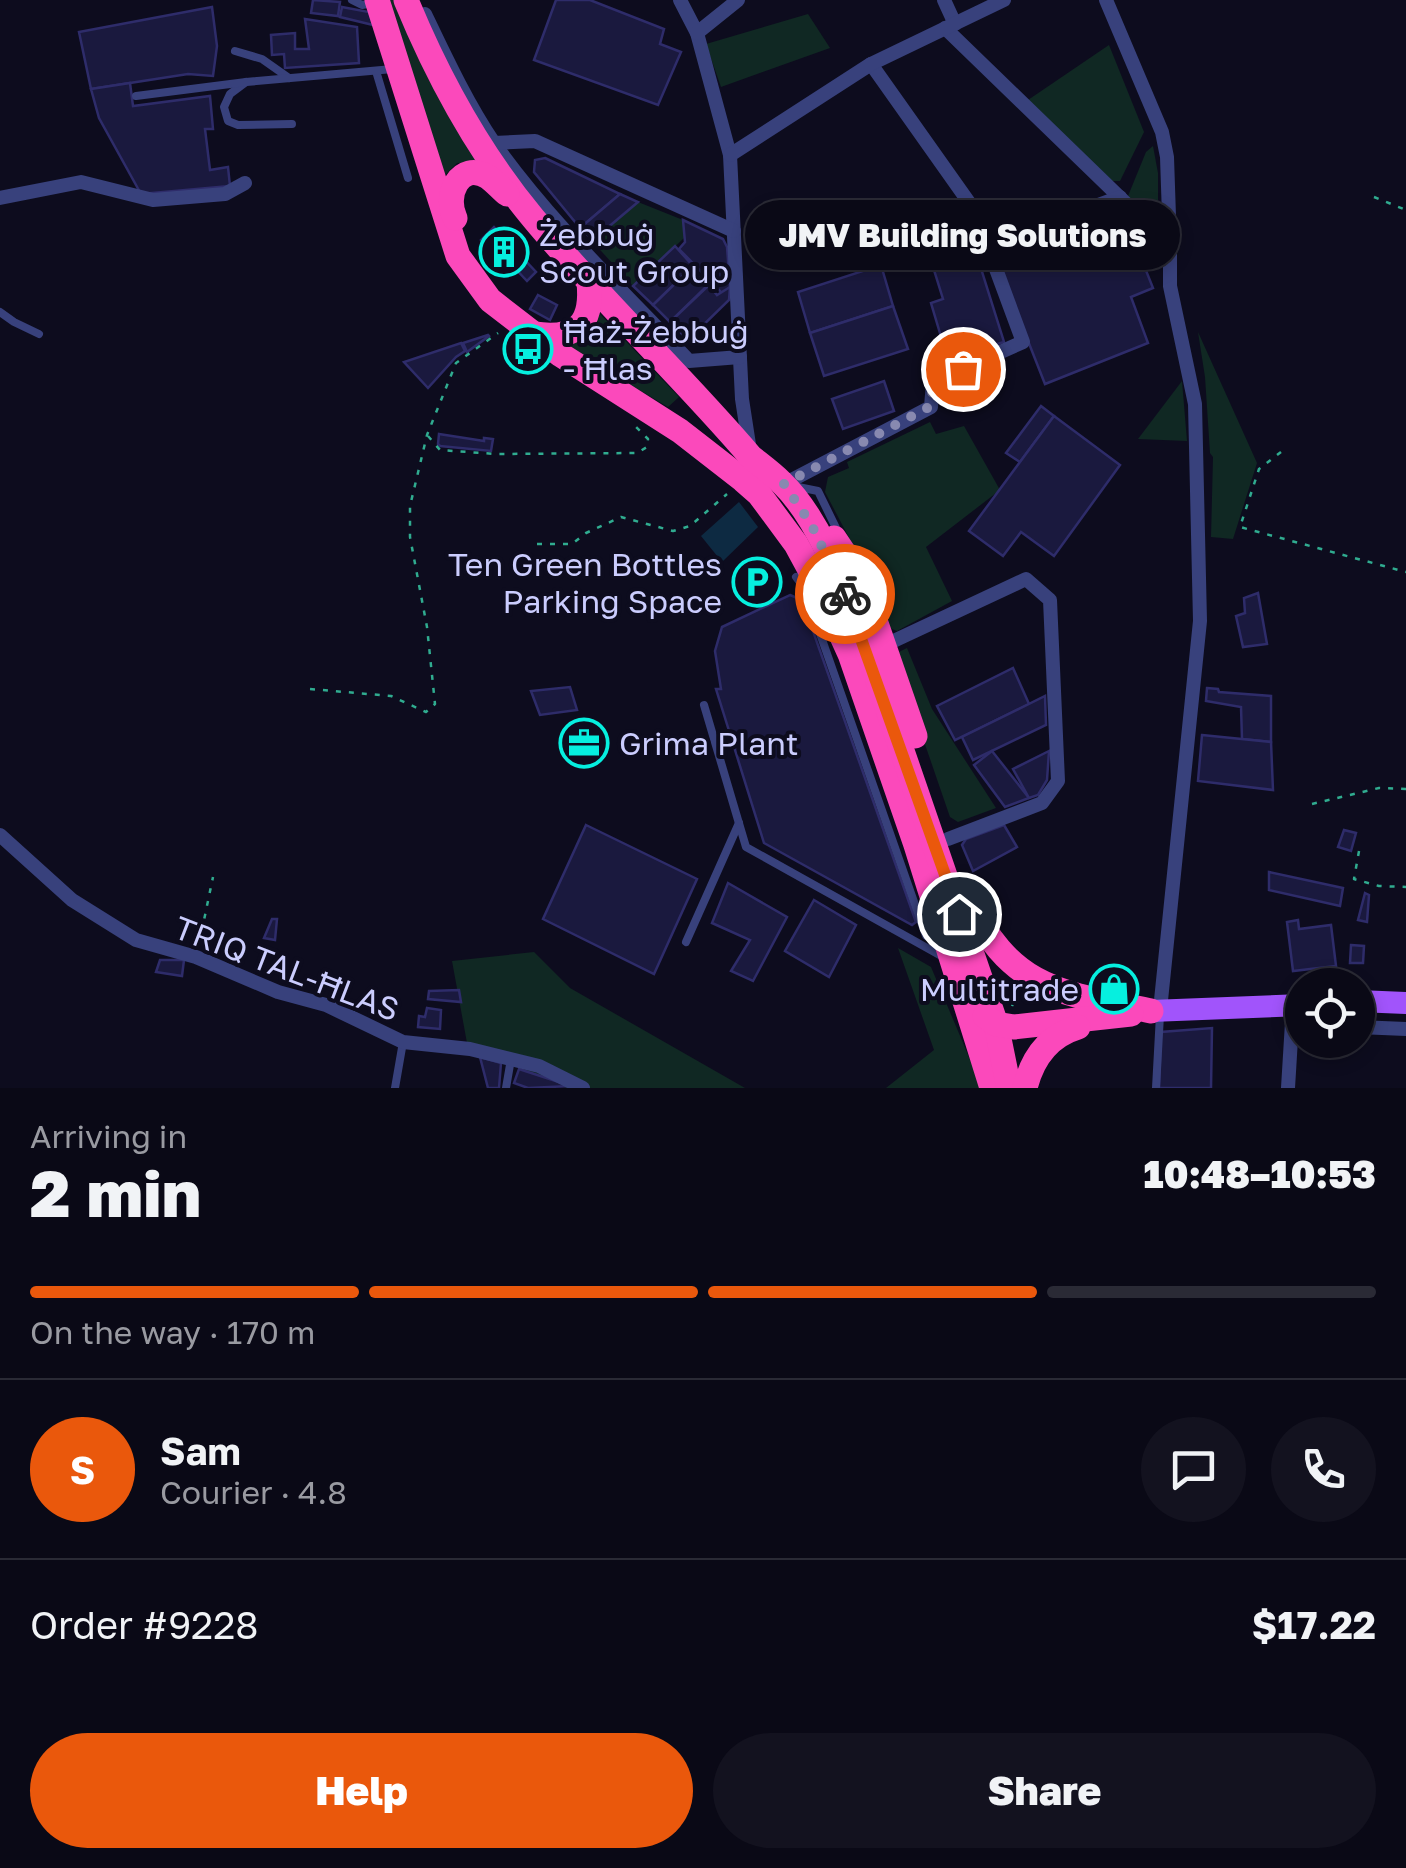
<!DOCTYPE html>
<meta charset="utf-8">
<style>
:root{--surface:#0a0916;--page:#13121f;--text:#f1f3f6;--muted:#999aa1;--line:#2a2a35;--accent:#ea580c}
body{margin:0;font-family:"Golos Text",sans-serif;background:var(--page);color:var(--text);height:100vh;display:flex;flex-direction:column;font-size:38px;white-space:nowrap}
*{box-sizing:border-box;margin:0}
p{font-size:32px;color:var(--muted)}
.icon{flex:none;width:55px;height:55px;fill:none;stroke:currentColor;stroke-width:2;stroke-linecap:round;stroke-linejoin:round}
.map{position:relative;height:1088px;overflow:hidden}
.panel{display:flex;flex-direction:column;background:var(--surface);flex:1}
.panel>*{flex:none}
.controls{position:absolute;left:1285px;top:968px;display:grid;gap:20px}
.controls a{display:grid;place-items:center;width:90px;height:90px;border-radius:50%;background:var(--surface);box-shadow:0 5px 15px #0003,0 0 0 2px var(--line);font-size:50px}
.pin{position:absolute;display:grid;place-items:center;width:85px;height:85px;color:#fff;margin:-42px;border:5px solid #fff;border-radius:50%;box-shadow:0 2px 10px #0007}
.courier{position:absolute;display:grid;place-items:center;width:100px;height:100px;margin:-50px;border:8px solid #ea580c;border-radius:50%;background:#fff;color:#222;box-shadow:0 2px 12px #0007}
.bubble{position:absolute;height:70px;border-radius:35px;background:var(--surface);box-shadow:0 5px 15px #0003,0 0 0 2px var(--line);font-size:32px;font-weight:800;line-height:70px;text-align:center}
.summary em{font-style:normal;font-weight:800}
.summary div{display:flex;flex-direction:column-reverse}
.summary{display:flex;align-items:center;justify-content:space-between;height:170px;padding:0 30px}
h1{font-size:65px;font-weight:800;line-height:75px}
.bar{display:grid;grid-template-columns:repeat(4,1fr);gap:15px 10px;align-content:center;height:120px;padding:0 30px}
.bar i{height:12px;border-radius:8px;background:var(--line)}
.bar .selected{background:var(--accent)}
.bar p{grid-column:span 4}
.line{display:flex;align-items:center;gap:25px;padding:0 30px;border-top:2px solid var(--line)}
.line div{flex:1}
.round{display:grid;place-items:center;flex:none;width:105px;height:105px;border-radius:52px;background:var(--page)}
.cta{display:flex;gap:20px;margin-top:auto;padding:20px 30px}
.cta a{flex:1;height:115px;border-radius:60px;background:var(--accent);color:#fff;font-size:40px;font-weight:800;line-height:115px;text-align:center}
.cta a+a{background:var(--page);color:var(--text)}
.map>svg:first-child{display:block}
.green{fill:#102823}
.water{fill:#0d2a42}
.building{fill:#1a193e;stroke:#2e2c6a;stroke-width:2.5}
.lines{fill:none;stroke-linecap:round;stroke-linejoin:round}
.path{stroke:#30ac90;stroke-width:2.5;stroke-dasharray:5 8;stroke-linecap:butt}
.lane{stroke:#38417c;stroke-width:8}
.street{stroke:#38417c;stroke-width:14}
.primary{stroke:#a154fb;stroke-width:22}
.highway{stroke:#fb49bb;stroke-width:25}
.done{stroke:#8889b0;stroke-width:10;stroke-dasharray:0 18}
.route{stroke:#ea580c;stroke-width:12}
.labels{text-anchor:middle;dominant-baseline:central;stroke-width:8;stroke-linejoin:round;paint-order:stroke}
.poi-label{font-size:32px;fill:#cbcdfe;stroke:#0d0c1e;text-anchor:start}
.street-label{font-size:32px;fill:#cbcdfe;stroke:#0d0c1e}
</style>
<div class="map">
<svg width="1406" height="1088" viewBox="0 0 1406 1088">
<rect width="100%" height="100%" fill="#0d0c1e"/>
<g class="green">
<path d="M387 0H396L483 162 457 163 443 177Z"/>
<path d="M808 14 830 48 721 87 706 44Z"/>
<path d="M1109 45 1144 132 1120 181H1110L1028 100Z"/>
<path d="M1153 146 1158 173V217L1151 220 1128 196 1146 152Z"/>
<path d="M638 202 683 220 684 238 633 286 592 241Z"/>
<path d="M599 313 679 397 668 407 567 347 591 332Z"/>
<path d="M1198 332 1257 463 1233 539 1211 537 1213 457 1210 453 1205 377Z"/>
<path d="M1182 381 1187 441 1138 439Z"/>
<path d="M930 422 936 434 964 426 1000 490 926 547 952 601 897 631 887 627 855 549 825 492 828 477 849 468 847 462Z"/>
<path d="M907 648 932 709 996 808 958 822 950 817 896 660 899 652Z"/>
<path d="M898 948 931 967 982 1088H886L934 1050Z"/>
<path d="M534 952 570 988 745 1088H566L467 1043 452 961Z"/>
</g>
<path class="water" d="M739 502 758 527 722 562 701 536Z"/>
<g class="building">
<path d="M313 0 340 2 338 16 311 13Z"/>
<path d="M556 0H590L664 29 660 44 681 52 658 105 534 60Z"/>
<path d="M212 7 217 46 213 76 188 74 91 89 79 32Z"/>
<path d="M342 7 369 12 373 25 340 17Z"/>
<path d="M305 19 357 27 359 63 285 68 284 54 272 55 271 35 295 33V49H309Z"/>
<path d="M130 83 133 106 210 96 213 129H205L210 170 228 167 230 186 141 194 99 118 91 89Z"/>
<path d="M545 158 620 194 580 228 534 172 535 160Z"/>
<path d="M620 194 638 202 593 240 580 228Z"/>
<path d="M963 211 1004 342 954 357 945 350 931 303 943 299 920 225Z"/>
<path d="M1104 214 1127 218 1141 232 1152 260 1143 263 1153 288 1131 297 1148 343 1045 384 995 257Z"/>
<path d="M683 220 723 239 727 247 730 287 723 294 679 249 685 242Z"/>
<path d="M494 227 536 272 527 281 510 263 506 267 481 240Z"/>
<path d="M675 246 693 266 653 305 633 286Z"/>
<path d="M881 265 893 306 810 333 798 292Z"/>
<path d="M690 269 707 286 670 322 653 305Z"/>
<path d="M709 285 717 295 730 287 729 300 688 340 670 322Z"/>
<path d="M538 295 557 305 550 320 530 309Z"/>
<path d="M893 306 908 349 824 376 810 333Z"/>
<path d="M488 335 489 336 467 352 463 343Z"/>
<path d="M461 343 465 351 456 357 428 388 404 362Z"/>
<path d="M884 381 894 411 843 429 832 399Z"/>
<path d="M1041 406 1054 416 1020 462 1006 453Z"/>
<path d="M1054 416 1120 465 1054 556 1021 532 1003 556 969 531Z"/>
<path d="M439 434 484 441V438L493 439 491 451 440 446 438 444Z"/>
<path d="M1258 593 1267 644 1243 647 1236 616 1245 613 1244 598Z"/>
<path d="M790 595 802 600 916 922 912 925 764 843 716 689H721L715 651 722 627Z"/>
<path d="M1013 668 1029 704 955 740 937 706Z"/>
<path d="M570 687 577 710 540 715 531 691Z"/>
<path d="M1207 688 1218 689 1219 692 1271 696V742L1242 739 1241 707 1206 701Z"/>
<path d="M1045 696 1046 725 973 760 962 737Z"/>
<path d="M1202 735 1271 742 1273 790 1198 781Z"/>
<path d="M992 751 1029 798 1005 807 974 765Z"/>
<path d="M1049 751 1047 780 1038 795 1029 798 1013 769Z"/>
<path d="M586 825 697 879 654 974 543 919Z"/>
<path d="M1004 825 1017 847 973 871 962 845 966 839Z"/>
<path d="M1344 830 1356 833 1351 851 1338 847Z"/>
<path d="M1269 872 1343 888 1340 906 1269 890Z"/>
<path d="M728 883 787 917 753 981 731 971 750 940 712 923Z"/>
<path d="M1365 893 1369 895 1367 922 1358 920Z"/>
<path d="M814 900 856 925 829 977 785 951Z"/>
<path d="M272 919H277L275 940 264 938Z"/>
<path d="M1298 920 1299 929 1331 925 1336 966 1293 971 1287 922Z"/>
<path d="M1351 945 1364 946 1363 963H1350Z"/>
<path d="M160 960H184L182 976 156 972Z"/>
<path d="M459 990 461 1002 428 999 429 991Z"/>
<path d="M427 1008 441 1010 440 1029 418 1027 419 1016 425 1017Z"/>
<path d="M1212 1028 1211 1088H1159L1161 1032Z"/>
<path d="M480 1057 501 1063 499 1088H488Z"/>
<path d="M519 1069 571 1086 528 1088 514 1083Z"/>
</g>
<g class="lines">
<g class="path">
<path d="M1374 197 1406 210"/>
<path d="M428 436 440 450 496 454 637 453 647 447 648 439 636 427"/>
<path d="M1281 452 1259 469 1240 527 1406 572"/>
<path d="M537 544H572L586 533 621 517 673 531 690 526 727 494"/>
<path d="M310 689 391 696 426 712 435 704 427 627 410 537V506L427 435 456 363 498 333"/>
<path d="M1312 804 1379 788 1406 789"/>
<path d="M1359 851 1354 879 1379 886 1406 887"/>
<path d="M199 944 213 877"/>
<path d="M1012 1006 1018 990"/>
</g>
<g class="lane">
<path d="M352 0 362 5 373 3"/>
<path d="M235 51 262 59 289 78"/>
<path d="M376 71 408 178"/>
<path d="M246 82 230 94 224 107 228 121 238 125 292 124"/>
<path d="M136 96 246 82 393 69"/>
<path d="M0 312 14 322 39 334"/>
<path d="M793 486 818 491 838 532"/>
<path d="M796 577 804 588 926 936 938 942"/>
<path d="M704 705 746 847 945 958"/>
<path d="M686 942 739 823"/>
<path d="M395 1088 403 1042"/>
<path d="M506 1088 511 1059"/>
<path d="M1156 1088 1160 1015"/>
</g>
<g class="street">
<path d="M680 0 697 33 730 155 742 399 750 451"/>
<path d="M944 0 955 24"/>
<path d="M1106 0 1162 132 1167 157 1170 246"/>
<path d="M425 14C446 58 467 103 494 143 550 222 623 291 689 361L740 357"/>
<path d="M945 28 1170 246V286L1195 404 1200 621 1160 1010"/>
<path d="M697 33 738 0"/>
<path d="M871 64 997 242 1120 197"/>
<path d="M494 143 535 141 734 231"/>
<path d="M730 155 871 64 1004 0"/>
<path d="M0 198 81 182 153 200 225 194 245 183"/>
<path d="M784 484 931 407 933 382 1023 342 996 269"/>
<path d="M885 645 1026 579 1050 600 1058 781 1042 803 948 839"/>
<path d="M0 835 72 900 136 940 196 957 278 992 326 1005 403 1042 470 1049 539 1066 583 1088"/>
<path d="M1358 1027 1406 1029"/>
<path d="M1288 1088 1293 1006"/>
</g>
<g class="primary">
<path d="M1358 1001 1406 1003"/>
<path d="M1151 1011 1302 1005"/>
</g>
<g class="highway">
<path d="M377 0 458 256 490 300 561 355 680 431 743 480 759 494 796 544 822 592 850 654 916 845 992 1088"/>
<path d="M406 0C438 78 479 153 533 218 602 301 681 375 751 457 761 465 772 473 781 482 823 522 846 596 867 649L996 1024 1009 1088"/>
<path d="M455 218C444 196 459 160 488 177 494 181 501 189 507 194"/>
<path d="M534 334C577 340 593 324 589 282"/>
<path d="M834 538 860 577 915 736"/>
<path d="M967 898C1011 990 1060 993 1151 1011"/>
<path d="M985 1016 996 1024 1014 1027 1131 1014"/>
<path d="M1025 1088C1032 1059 1048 1036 1078 1027"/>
</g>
</g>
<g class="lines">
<path class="done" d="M845 594 811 524 784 484 931 406 933 382 963 369"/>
<path class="route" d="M845 594 959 914"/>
</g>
<defs>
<g id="building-ring" transform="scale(2.5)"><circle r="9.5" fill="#0d0c1e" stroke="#06efdf" stroke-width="1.5"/><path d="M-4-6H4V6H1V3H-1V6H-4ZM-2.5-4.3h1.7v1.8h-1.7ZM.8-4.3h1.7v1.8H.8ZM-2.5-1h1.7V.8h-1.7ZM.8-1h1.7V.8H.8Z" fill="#06efdf"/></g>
<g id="bus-ring" transform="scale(2.5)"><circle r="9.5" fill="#0d0c1e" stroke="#06efdf" stroke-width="1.5"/><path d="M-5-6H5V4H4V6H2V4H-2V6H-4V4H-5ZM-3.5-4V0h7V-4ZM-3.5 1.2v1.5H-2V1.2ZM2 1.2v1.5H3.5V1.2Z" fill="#06efdf"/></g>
<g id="parking-ring" transform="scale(2.5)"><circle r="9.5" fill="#0d0c1e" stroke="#06efdf" stroke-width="1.5"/><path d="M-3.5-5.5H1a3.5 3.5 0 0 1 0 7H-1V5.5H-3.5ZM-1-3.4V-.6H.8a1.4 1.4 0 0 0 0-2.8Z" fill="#06efdf"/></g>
<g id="office-ring" transform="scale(2.5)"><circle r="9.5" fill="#0d0c1e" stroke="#06efdf" stroke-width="1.5"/><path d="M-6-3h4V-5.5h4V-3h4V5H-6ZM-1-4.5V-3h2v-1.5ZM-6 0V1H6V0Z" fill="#06efdf"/></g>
<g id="shop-ring" transform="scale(2.5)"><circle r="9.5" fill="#0d0c1e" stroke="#06efdf" stroke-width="1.5"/><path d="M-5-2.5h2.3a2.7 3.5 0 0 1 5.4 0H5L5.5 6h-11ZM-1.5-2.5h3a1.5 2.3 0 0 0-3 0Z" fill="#06efdf"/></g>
</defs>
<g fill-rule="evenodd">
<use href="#building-ring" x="504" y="252"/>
<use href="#bus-ring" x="528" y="349"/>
<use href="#parking-ring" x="757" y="582"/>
<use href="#office-ring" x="584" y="743"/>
<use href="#shop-ring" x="1114" y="989"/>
</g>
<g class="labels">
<g class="poi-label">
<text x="539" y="234">Żebbuġ<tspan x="539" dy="37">Scout Group</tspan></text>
<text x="563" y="331">Ħaż-Żebbuġ<tspan x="563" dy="37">- Ħlas</tspan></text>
<text x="722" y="564" text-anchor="end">Ten Green Bottles<tspan x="722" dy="37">Parking Space</tspan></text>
<text x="619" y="743">Grima Plant</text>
<text x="1079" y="989" text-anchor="end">Multitrade</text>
</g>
<g class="street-label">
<text transform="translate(287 968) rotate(21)">TRIQ TAL-ĦLAS</text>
</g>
</g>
</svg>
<div class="controls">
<a><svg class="icon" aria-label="locate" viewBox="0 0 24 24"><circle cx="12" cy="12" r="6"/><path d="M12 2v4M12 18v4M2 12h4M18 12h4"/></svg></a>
</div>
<div class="pin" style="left:963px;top:369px;background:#ea580c"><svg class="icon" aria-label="bag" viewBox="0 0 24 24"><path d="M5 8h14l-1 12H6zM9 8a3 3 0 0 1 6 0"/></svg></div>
<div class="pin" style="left:959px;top:914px;background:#1f2937"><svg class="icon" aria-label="home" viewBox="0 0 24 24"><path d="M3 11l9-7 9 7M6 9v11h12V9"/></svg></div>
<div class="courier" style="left:845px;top:594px"><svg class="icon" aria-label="bike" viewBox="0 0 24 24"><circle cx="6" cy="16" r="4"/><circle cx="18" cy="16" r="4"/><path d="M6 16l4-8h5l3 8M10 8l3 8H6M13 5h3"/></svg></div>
<div class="bubble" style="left:745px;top:200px;width:435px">JMV Building Solutions</div>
</div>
<section class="panel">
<div class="summary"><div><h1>2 min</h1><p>Arriving in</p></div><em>10:48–10:53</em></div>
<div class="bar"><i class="selected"></i><i class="selected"></i><i class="selected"></i><i></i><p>On the way · 170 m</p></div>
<div class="line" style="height:180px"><b class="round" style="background:var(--accent);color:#fff">S</b><div><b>Sam</b><p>Courier · 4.8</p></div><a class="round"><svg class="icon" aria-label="chat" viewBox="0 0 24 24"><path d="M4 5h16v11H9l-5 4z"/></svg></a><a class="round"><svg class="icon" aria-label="phone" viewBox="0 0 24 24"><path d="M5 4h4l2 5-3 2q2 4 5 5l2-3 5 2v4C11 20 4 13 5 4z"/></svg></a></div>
<div class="line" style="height:130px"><div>Order #9228</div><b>$17.22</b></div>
<div class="cta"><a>Help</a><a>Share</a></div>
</section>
